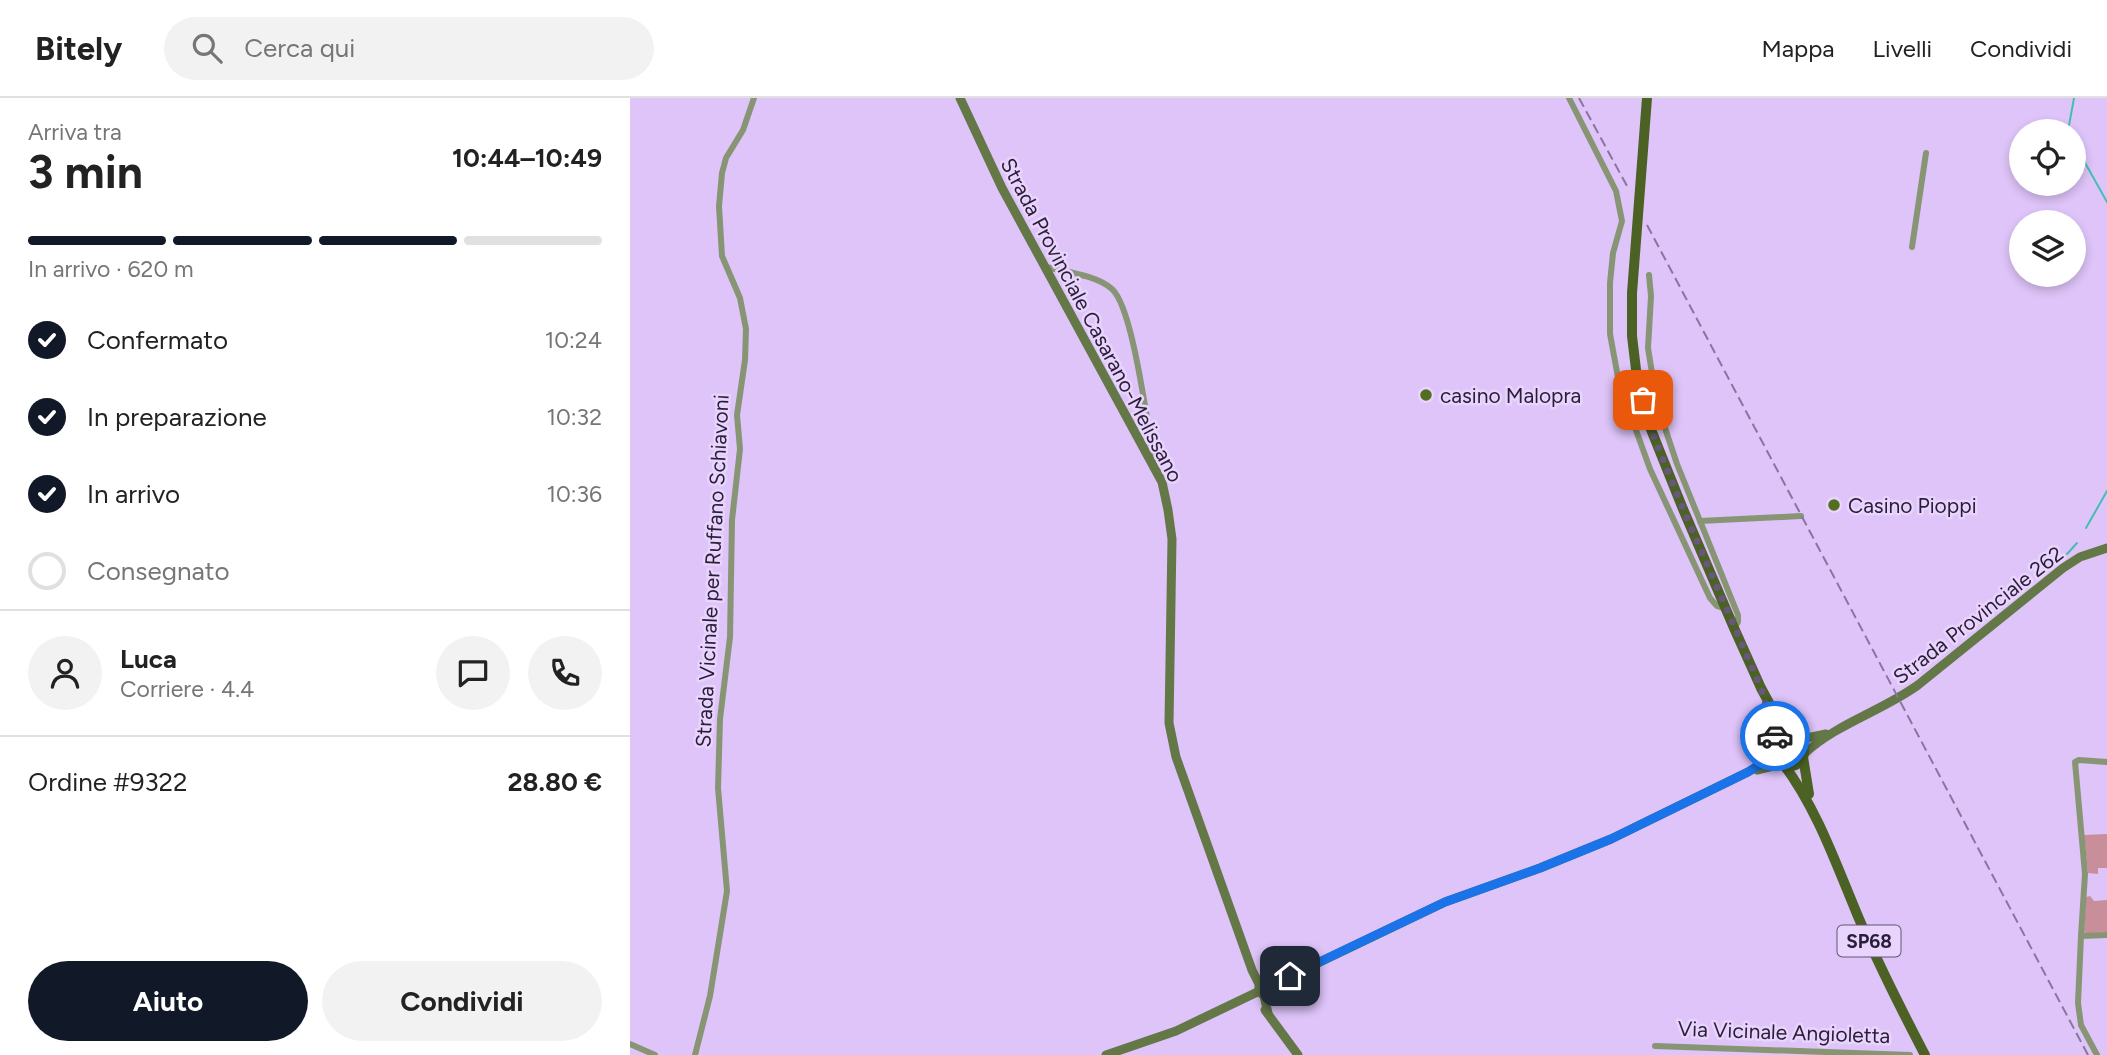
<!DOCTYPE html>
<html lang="it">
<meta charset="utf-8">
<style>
:root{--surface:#fff;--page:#f2f2f2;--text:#222;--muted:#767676;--line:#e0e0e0;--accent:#111827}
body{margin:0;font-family:Figtree,sans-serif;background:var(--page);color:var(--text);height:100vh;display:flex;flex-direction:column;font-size:26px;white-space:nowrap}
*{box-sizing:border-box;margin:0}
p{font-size:23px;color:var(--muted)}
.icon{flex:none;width:38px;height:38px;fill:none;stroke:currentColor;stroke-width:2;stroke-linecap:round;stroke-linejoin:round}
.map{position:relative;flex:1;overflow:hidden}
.details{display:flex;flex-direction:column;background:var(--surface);width:630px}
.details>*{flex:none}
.controls{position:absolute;left:1379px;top:21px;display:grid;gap:14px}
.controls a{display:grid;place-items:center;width:77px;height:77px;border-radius:50%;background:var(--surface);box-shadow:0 4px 10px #0003;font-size:35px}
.pin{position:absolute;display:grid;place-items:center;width:60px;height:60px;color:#fff;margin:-30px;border-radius:14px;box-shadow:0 4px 10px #0006}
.courier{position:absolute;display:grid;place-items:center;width:70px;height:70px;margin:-35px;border:5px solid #1a73e8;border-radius:50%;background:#fff;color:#222;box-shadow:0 2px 9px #0007}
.headline em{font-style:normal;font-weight:700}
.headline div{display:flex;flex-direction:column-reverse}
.headline{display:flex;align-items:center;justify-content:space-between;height:119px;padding:0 28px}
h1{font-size:46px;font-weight:700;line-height:52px}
.bar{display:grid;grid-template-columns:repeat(4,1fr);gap:10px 7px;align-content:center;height:84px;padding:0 28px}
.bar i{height:9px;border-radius:5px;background:var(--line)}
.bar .current{background:var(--accent)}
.bar p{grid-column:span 4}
.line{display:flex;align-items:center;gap:18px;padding:0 28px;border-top:2px solid var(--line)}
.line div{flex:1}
.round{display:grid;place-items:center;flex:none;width:74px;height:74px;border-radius:37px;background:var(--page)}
ol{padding:0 28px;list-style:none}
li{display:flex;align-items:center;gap:21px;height:77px}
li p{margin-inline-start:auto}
li .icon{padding:7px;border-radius:50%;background:var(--accent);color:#fff;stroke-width:4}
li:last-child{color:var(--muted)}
li i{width:38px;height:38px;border:4px solid var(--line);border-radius:50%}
.button{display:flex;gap:14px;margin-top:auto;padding:14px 28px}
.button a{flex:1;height:80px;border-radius:42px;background:var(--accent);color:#fff;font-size:28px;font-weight:700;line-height:80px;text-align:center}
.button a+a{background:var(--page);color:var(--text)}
header{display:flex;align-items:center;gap:42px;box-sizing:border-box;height:98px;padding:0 35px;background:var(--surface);border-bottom:2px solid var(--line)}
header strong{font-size:33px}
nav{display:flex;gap:38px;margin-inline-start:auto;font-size:24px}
.search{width:490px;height:63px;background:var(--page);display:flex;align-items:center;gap:18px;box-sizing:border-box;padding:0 24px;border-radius:38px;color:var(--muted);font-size:26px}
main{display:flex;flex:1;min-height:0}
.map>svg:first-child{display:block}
.green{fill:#c88e99}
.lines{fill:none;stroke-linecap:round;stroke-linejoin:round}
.stream{stroke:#44beb3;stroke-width:2}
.street{stroke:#879575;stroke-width:6}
.secondary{stroke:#647747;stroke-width:9}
.primary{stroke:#4b6224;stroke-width:10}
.rail{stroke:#89759d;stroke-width:2;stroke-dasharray:10 5;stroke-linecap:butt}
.done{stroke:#69577b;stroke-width:7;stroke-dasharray:0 12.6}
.route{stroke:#1a73e8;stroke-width:9}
.poi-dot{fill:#536e21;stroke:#e8d4fd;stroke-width:2.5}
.labels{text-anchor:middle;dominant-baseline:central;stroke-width:5;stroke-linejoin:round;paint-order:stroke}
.shield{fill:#e8d4fd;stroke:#635472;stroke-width:2}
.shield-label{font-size:19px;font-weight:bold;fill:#2a1d37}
.street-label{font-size:21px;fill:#2a1d37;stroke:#e8d4fd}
.poi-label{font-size:21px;fill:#2a1d37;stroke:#e8d4fd;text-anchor:start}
</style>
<header>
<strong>Bitely</strong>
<div class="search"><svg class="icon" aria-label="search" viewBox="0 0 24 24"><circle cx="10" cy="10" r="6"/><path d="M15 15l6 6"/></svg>Cerca qui</div>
<nav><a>Mappa</a><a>Livelli</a><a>Condividi</a></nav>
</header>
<main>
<section class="details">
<div class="headline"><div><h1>3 min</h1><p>Arriva tra</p></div><em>10:44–10:49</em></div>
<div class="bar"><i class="current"></i><i class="current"></i><i class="current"></i><i></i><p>In arrivo · 620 m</p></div>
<ol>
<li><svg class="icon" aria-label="check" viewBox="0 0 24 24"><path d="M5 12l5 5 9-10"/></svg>Confermato<p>10:24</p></li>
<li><svg class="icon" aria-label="check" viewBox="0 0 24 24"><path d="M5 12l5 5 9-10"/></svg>In preparazione<p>10:32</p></li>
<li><svg class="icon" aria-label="check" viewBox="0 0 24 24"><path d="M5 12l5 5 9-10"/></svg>In arrivo<p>10:36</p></li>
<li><i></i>Consegnato</li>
</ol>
<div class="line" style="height:126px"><a class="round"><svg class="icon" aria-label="person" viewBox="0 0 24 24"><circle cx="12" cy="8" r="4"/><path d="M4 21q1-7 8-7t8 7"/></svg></a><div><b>Luca</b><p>Corriere · 4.4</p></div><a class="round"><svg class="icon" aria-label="chat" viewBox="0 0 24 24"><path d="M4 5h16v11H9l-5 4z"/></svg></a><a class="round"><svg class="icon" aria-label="phone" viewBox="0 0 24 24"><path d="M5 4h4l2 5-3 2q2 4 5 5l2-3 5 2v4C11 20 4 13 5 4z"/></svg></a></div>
<div class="line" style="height:91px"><div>Ordine #9322</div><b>28.80 €</b></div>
<div class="button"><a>Aiuto</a><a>Condividi</a></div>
</section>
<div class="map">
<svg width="1477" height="957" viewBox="0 0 1477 957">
<rect width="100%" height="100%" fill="#dec4f9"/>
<g class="green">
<path d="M1477 736V770H1468V776L1458 775 1454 737Z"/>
<path d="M1460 798 1464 803 1477 802V834L1457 836 1454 834 1456 799Z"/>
</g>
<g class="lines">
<g class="stream">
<path d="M1438 33 1444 0"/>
<path d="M1444 45 1477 104"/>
<path d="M1456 430 1477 393"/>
<path d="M1437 456 1447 445"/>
</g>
<g class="street">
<path d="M939 0 986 93 992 123 983 155 980 185V236L989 285 1020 371 1080 500 1087 508 1096 511"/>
<path d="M1282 149 1296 55"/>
<path d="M416 169C436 174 466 177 482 191 503 210 516 321 523 354V363"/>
<path d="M1019 177 1021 198 1018 250 1027 306 1047 366 1108 517V524L1104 530"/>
<path d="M1070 423 1171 418"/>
<path d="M1451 838 1455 776 1445 664 1449 662 1477 664"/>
<path d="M0 946 25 957"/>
<path d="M1025 948 1280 957"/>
<path d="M65 957 80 898 97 793 88 690 90 621 100 539 102 422 110 351 107 317 115 262 116 231 110 200 92 158 89 108 92 75 96 60 113 32 124 0"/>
<path d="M1467 957 1451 927 1448 905 1451 838 1477 837"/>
</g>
<g class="secondary">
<path d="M330 0 372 90 532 384 538 412 542 441 539 625 546 659 622 872 629 886V893L634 898 638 915"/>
<path d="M1167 642 1196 636"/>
<path d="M1174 656C1206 626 1252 613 1288 587L1433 470 1450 459 1477 450"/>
<path d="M1127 672 1152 666"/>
<path d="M635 912 668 957"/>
<path d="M476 957 546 933 815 804 910 770 981 741 1118 674 1140 661 1146 653"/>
</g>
<g class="primary">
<path d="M1017 0 1002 195V238L1007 280 1018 324 1053 411 1104 530 1131 590 1151 627 1166 641"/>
<path d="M1138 613 1146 642V650"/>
<circle cx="1160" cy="654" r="14"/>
<path d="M1173 659 1179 696"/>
<path d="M1154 667C1187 711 1206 766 1227 816 1247 864 1271 911 1295 957"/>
</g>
<g class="rail">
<path d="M949 0 997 88"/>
<path d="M1017 127 1458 957"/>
</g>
</g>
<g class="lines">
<path class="done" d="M1013 302 1018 324 1053 411 1131 590 1145 638"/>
<path class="route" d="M660 878 815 804 910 770 981 741 1118 674 1140 660 1146 653 1145 638"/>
</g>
<g class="poi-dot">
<circle cx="796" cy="297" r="7"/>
<circle cx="1204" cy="407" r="7"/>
</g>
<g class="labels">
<rect class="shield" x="1207.5" y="827.5" width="63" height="31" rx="5"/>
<g class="shield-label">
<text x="1239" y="843">SP68</text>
</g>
<g class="street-label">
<text transform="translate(462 222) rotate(62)">Strada Provinciale Casarano-Melissano</text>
<text transform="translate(82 473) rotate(-87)">Strada Vicinale per Ruffano Schiavoni</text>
<text transform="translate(1348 517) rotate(-38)">Strada Provinciale 262</text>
<text transform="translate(1154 934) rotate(2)">Via Vicinale Angioletta</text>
</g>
<g class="poi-label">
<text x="810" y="297">casino Malopra</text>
<text x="1218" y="407">Casino Pioppi</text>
</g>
</g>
</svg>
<div class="controls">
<a><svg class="icon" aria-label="locate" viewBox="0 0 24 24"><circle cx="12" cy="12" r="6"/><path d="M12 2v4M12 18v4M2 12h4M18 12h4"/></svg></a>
<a><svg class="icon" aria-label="layers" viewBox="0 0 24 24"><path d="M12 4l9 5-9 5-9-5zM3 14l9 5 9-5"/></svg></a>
</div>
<div class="pin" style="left:1013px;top:302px;background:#ea580c"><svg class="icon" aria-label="bag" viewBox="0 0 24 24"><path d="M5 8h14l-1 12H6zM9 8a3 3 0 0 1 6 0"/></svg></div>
<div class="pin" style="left:660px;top:878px;background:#1f2937"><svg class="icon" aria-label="home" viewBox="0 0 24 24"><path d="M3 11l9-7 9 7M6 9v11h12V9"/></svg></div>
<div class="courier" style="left:1145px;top:638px"><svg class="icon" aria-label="car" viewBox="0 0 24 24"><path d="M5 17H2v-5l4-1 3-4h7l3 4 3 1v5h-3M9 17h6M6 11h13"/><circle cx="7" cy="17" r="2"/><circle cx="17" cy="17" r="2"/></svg></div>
</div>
</main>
